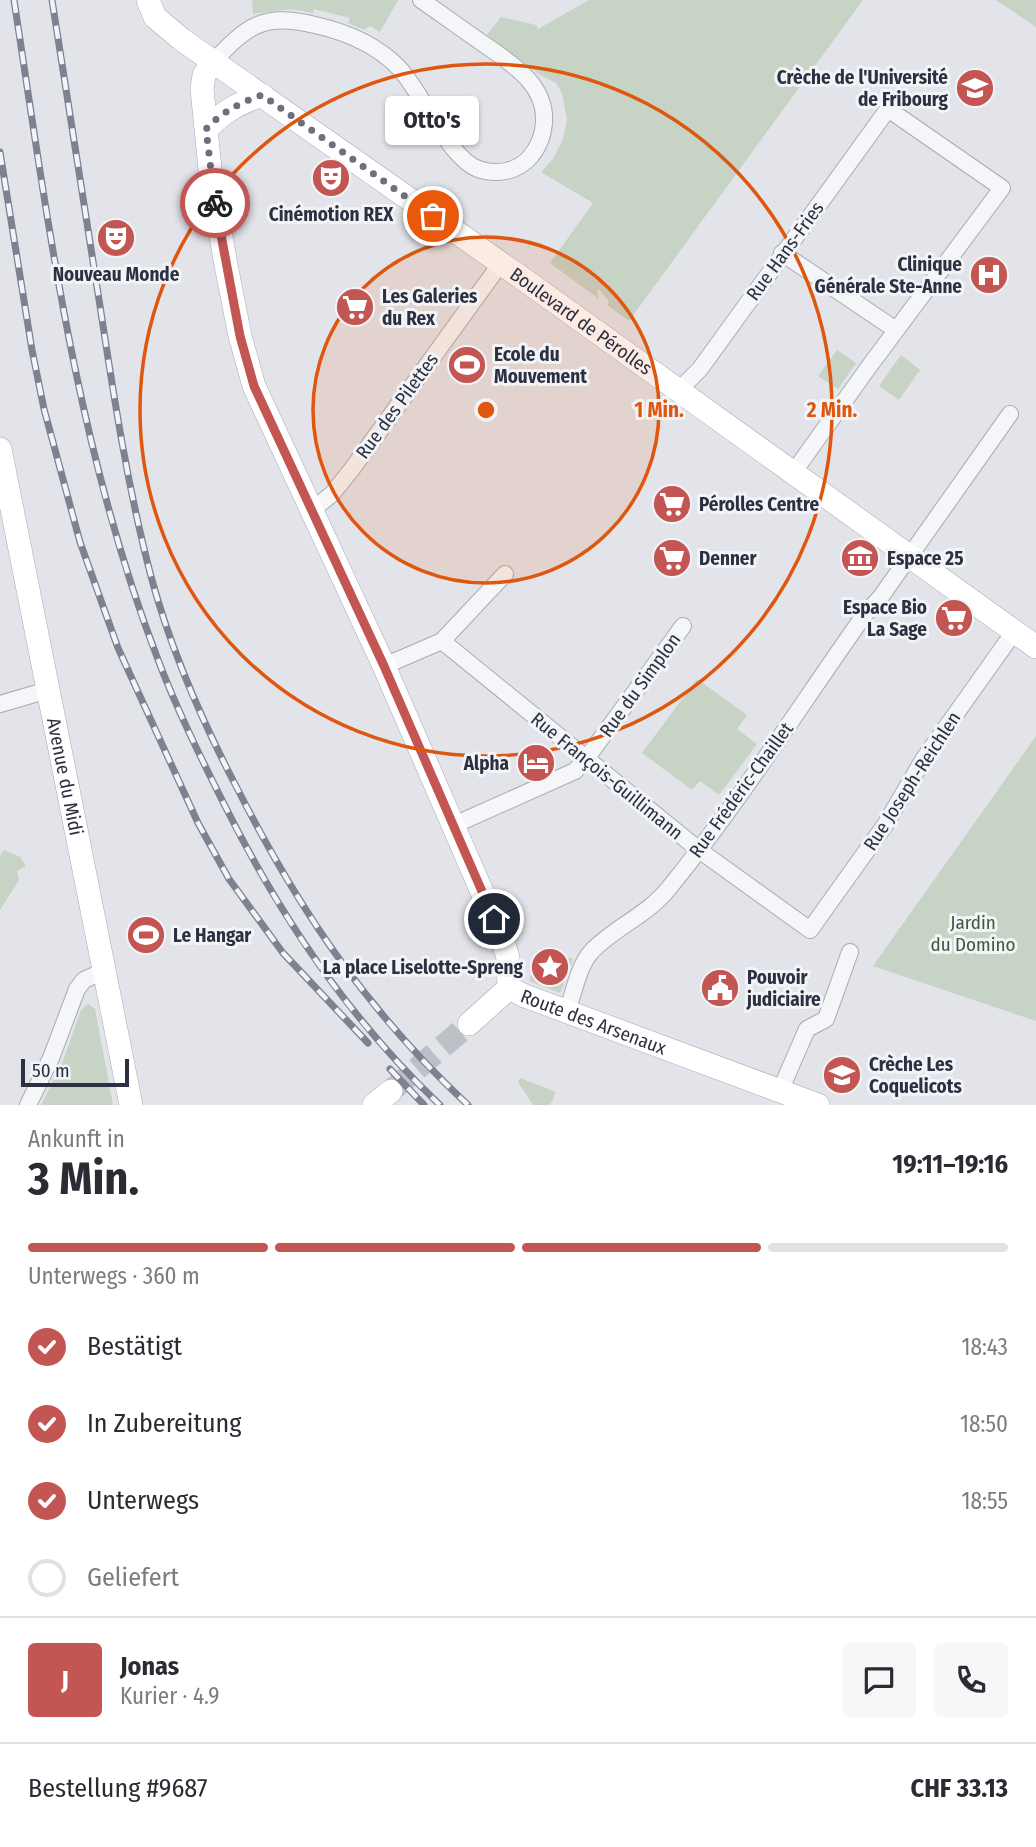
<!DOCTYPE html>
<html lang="de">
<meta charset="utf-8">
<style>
:root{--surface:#fff;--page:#f7f7f7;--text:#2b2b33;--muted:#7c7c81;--line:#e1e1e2;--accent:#c35653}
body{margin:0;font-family:"Fira Sans Condensed",sans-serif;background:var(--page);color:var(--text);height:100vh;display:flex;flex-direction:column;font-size:26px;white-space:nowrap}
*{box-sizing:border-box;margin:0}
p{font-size:23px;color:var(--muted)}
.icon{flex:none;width:38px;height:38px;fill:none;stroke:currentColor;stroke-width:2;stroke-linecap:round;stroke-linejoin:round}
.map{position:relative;height:1105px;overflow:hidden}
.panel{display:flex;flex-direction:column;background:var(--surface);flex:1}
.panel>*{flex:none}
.scale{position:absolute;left:21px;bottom:18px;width:108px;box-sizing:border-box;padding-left:7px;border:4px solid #2c3041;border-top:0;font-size:19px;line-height:24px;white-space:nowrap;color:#2c3041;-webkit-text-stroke:5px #f2f4f7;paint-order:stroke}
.pin{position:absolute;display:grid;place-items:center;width:60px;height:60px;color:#fff;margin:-30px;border:4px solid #fff;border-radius:50%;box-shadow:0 2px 7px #0007}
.courier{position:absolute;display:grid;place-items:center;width:70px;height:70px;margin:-35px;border:5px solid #c35653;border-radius:50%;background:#fff;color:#222;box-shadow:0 2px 9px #0007}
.bubble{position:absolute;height:49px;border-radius:7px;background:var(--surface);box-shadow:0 2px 5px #0004;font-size:23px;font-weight:700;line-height:49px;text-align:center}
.head em{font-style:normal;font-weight:700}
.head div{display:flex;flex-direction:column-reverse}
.head{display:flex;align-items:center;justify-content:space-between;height:119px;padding:0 28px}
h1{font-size:46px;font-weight:700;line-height:52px}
.bar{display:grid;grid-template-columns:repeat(4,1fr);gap:10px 7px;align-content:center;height:84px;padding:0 28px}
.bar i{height:9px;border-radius:5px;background:var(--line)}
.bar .current{background:var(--accent)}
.bar p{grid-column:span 4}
.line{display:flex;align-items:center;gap:18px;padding:0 28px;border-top:2px solid var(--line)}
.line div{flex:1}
.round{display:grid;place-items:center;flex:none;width:74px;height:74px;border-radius:7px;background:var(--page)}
ol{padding:0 28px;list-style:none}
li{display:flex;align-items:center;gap:21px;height:77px}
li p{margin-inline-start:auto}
li .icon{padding:7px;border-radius:50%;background:var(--accent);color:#fff;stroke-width:4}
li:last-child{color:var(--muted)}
li i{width:38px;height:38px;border:4px solid var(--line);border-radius:50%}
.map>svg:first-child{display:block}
.green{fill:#c6d3c5}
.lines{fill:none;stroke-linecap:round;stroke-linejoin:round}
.secondary-tunnel{stroke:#bec0c8;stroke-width:23;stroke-dasharray:23 11;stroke-linecap:butt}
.street-casing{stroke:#a8aab4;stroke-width:18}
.secondary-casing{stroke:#a8aab4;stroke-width:24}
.street{stroke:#f5f6f8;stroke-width:16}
.secondary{stroke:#fff;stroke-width:23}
.rail-casing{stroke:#7d8292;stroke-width:7}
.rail{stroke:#f2f4f7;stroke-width:4.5;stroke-dasharray:13;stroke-linecap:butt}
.done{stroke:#6c6f7c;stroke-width:7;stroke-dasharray:0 12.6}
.route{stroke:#c35653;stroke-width:9}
.ring{fill:none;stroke:#df570f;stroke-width:3.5}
.labels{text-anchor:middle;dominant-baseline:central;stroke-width:6;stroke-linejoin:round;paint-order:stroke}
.poi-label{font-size:19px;font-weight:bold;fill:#2c3041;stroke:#f2f4f7;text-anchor:start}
.street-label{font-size:19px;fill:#2c3041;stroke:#f2f4f7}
.park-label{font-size:19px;fill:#3b5b3b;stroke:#f2f4f7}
.centre{fill:#df570f;stroke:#f2f4f7;stroke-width:3.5}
.ring-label{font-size:21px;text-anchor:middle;font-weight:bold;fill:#df570f;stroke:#f2f4f7;stroke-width:6;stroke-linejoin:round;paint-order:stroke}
</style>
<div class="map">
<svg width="1036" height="1105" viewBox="0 0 1036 1105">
<rect width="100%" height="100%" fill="#e3e4ea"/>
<g class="green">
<path d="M252 0H398L380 32 370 26 364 30 348 23 350 18 314 9 313 13 292 9 253 14Z"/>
<path d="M589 0H863L629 321 607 305 609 302 600 290 597 291 599 299 550 263 593 203 541 172 553 159 563 139 567 120 562 93 556 83 540 75 487 35 501 17 536 25 538 29Z"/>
<path d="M996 0H1036V27Z"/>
<path d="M837 350 856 363 838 389 818 376Z"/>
<path d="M901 355 920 370 899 400 879 386Z"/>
<path d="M697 679 747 715 737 729 757 744 719 795 700 781 692 790 642 753Z"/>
<path d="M1036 736V1021L873 966Z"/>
<path d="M4 850 20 857 26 866 17 871 19 880 0 910V856Z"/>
<path d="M541 948 573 959 560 993 529 981Z"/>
<path d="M88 1004 95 1009 113 1105H41L63 1061 81 1010Z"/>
<path d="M520 1078 556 1092 550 1105H533L518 1082Z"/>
</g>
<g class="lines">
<path class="secondary-tunnel" d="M391 1091 469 1024"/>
<g class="street-casing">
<g id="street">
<path d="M213 62C247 26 263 12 315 25 346 32 376 44 399 68 423 93 449 161 481 170 499 175 518 171 530 157 538 148 543 135 544 123 547 82 507 61 478 40 459 27 440 13 421 0"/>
<path d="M782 253 896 330"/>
<path d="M679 390 700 369 888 109 1002 188 868 368 793 473"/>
<path d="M312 510 332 494 352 469 501 263"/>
<path d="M442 641 699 850 810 930 885 825 923 760 1014 632"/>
<path d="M384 666 442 641 505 574"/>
<path d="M0 704 48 690"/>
<path d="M454 825 575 771 586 759 683 626"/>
<path d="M567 1011C574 993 578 967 591 952 613 928 648 915 669 888 740 801 800 706 865 614L880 598 1010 414"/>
<path d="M780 1091 807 1029 826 1019 850 952"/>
<path d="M28 1105 51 1058 77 989 84 980 104 971"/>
</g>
</g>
<g class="secondary-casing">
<g id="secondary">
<path id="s1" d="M148 0 155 17 181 39 519 276 1036 647"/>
<path d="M213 62 204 75 202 89 211 179 226 265 240 336 254 386 384 666 502 938 508 958 509 988"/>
<path d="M207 129C223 111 240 103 262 95"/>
<path id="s2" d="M0 449 131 1105"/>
<path id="s3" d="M509 988 525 996 818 1105"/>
<path d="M469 1024 509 988"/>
<path d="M374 1105 391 1091"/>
</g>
</g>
<use href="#street" class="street"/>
<use href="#secondary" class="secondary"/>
<g class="rail-casing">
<g id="rail">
<path d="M14 0C48 222 76 446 157 657 176 708 201 758 225 806 281 918 349 1019 440 1105"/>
<path d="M52 0C68 102 84 204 100 306 114 398 128 490 152 580 172 653 202 721 237 788 299 910 367 1011 468 1105"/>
<path d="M0 152 32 350 44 409 80 542 118 648 198 823 229 879 283 953 368 1043"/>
<path d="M390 1069 424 1105"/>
</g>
</g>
<use href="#rail" class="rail"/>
</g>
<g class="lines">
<path class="done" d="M215 203 206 129C223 111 240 103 262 95L433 216"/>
<path class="route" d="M215 203 240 336 254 386 384 666 494 919"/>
</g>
<circle cx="486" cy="410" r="173" fill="#df570f" fill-opacity=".12"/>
<g class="ring">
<circle cx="486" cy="410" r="173"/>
<circle cx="486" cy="410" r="346"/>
</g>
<defs>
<g id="school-disc" transform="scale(2.0125)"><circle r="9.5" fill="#c35653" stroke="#f2f4f7"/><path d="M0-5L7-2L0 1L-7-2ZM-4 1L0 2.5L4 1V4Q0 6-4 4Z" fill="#fff"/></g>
<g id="theatre-disc" transform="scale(2.0125)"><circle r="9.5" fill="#c35653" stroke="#f2f4f7"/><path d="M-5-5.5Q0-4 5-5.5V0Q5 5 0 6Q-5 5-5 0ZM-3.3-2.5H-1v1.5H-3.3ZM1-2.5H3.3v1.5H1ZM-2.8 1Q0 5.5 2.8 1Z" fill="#fff"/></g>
<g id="hospital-disc" transform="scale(2.0125)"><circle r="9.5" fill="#c35653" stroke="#f2f4f7"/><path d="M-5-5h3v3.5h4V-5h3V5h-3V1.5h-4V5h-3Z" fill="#fff"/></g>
<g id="supermarket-disc" transform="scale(2.0125)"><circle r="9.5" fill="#c35653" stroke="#f2f4f7"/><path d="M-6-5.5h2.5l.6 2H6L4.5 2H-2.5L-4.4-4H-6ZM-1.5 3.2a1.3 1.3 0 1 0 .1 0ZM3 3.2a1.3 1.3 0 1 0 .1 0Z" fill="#fff"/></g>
<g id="stadium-disc" transform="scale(2.0125)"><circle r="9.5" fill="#c35653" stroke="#f2f4f7"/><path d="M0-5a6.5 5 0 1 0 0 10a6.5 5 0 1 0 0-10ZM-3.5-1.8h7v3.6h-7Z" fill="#fff"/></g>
<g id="museum-disc" transform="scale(2.0125)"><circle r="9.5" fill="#c35653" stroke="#f2f4f7"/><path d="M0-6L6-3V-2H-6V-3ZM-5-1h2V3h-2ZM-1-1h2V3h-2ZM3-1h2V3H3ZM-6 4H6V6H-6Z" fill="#fff"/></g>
<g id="hotel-disc" transform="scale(2.0125)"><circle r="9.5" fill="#c35653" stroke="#f2f4f7"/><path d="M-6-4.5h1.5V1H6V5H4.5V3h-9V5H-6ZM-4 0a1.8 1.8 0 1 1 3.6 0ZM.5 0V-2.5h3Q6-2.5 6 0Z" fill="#fff"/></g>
<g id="sight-disc" transform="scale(2.0125)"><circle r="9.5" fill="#c35653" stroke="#f2f4f7"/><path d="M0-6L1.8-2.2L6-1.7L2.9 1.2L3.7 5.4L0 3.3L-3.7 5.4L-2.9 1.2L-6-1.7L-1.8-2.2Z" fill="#fff"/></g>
<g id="civic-disc" transform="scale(2.0125)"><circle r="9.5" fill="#c35653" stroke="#f2f4f7"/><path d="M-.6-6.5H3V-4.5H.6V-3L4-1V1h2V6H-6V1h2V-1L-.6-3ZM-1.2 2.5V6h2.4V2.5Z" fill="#fff"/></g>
</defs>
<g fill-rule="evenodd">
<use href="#school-disc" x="975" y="88"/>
<use href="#theatre-disc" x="331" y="178"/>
<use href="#theatre-disc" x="116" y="238"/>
<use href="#hospital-disc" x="989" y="275"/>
<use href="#supermarket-disc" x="355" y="307"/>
<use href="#stadium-disc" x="467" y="365"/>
<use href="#supermarket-disc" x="672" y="504"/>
<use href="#supermarket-disc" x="672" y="558"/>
<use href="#museum-disc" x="860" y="558"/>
<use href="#supermarket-disc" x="954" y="618"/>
<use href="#hotel-disc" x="536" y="763"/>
<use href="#stadium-disc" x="146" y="935"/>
<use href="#sight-disc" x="550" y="967"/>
<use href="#civic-disc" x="720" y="988"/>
<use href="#school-disc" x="842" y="1075"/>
</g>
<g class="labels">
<g class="poi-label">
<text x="948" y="77" text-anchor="end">Crèche de l'Université<tspan x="948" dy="22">de Fribourg</tspan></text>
<text x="331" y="214" text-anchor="middle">Cinémotion REX</text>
<text x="962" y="264" text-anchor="end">Clinique<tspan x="962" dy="22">Générale Ste-Anne</tspan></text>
<text x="116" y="274" text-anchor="middle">Nouveau Monde</text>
<text x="382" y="296">Les Galeries<tspan x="382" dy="22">du Rex</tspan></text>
<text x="494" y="354">Ecole du<tspan x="494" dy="22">Mouvement</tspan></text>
<text x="699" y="504">Pérolles Centre</text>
<text x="699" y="558">Denner</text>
<text x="887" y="558">Espace 25</text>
<text x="927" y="607" text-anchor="end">Espace Bio<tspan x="927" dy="22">La Sage</tspan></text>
<text x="509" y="763" text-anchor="end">Alpha</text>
<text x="173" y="935">Le Hangar</text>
<text x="523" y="967" text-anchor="end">La place Liselotte-Spreng</text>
<text x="747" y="977">Pouvoir<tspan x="747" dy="22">judiciaire</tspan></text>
<text x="869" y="1064">Crèche Les<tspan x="869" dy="22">Coquelicots</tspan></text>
</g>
<g class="street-label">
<text transform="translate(785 251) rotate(-54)">Rue Hans-Fries</text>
<text stroke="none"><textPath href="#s1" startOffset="542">Boulevard de Pérolles</textPath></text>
<text transform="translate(397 406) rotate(-54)">Rue des Pilettes</text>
<text transform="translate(640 685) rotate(-54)">Rue du Simplon</text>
<text transform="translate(607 776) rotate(39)">Rue François-Guillimann</text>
<text stroke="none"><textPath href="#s2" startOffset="334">Avenue du Midi</textPath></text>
<text transform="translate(912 781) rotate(-57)">Rue Joseph-Reichlen</text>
<text transform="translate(741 790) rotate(-54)">Rue Frédéric-Chaillet</text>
<text stroke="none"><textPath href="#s3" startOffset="91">Route des Arsenaux</textPath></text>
</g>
<g class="park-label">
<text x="973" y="922">Jardin<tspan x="973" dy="22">du Domino</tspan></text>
</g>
</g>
<circle cx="486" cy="410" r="10" class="centre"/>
<g class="ring-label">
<text x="659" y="417">1 Min.</text>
<text x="832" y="417">2 Min.</text>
</g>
</svg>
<div class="scale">50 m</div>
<div class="pin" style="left:433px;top:216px;background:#ea580c"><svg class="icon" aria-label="bag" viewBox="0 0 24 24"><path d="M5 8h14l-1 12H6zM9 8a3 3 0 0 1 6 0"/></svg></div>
<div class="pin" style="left:494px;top:919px;background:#1f2937"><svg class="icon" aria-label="home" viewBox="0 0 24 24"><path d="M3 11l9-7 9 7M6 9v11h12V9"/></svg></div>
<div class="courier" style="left:215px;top:203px"><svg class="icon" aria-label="bike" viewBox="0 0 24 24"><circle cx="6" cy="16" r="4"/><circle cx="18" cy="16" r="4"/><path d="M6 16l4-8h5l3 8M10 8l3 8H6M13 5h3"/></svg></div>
<div class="bubble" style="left:385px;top:96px;width:94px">Otto's</div>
</div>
<section class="panel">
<div class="head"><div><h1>3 Min.</h1><p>Ankunft in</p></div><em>19:11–19:16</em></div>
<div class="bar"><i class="current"></i><i class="current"></i><i class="current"></i><i></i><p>Unterwegs · 360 m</p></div>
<ol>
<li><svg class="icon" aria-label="check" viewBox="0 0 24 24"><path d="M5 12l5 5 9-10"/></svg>Bestätigt<p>18:43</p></li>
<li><svg class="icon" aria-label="check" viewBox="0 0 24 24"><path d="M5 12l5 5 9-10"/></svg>In Zubereitung<p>18:50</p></li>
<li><svg class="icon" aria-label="check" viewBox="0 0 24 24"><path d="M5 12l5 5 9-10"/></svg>Unterwegs<p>18:55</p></li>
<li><i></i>Geliefert</li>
</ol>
<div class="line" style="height:126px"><b class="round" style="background:var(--accent);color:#fff">J</b><div><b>Jonas</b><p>Kurier · 4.9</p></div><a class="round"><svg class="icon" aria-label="chat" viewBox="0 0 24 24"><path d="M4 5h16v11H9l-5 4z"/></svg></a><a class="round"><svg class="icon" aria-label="phone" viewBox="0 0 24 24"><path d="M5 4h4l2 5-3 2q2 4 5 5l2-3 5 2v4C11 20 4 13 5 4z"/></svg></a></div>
<div class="line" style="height:91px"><div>Bestellung #9687</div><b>CHF 33.13</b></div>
</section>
